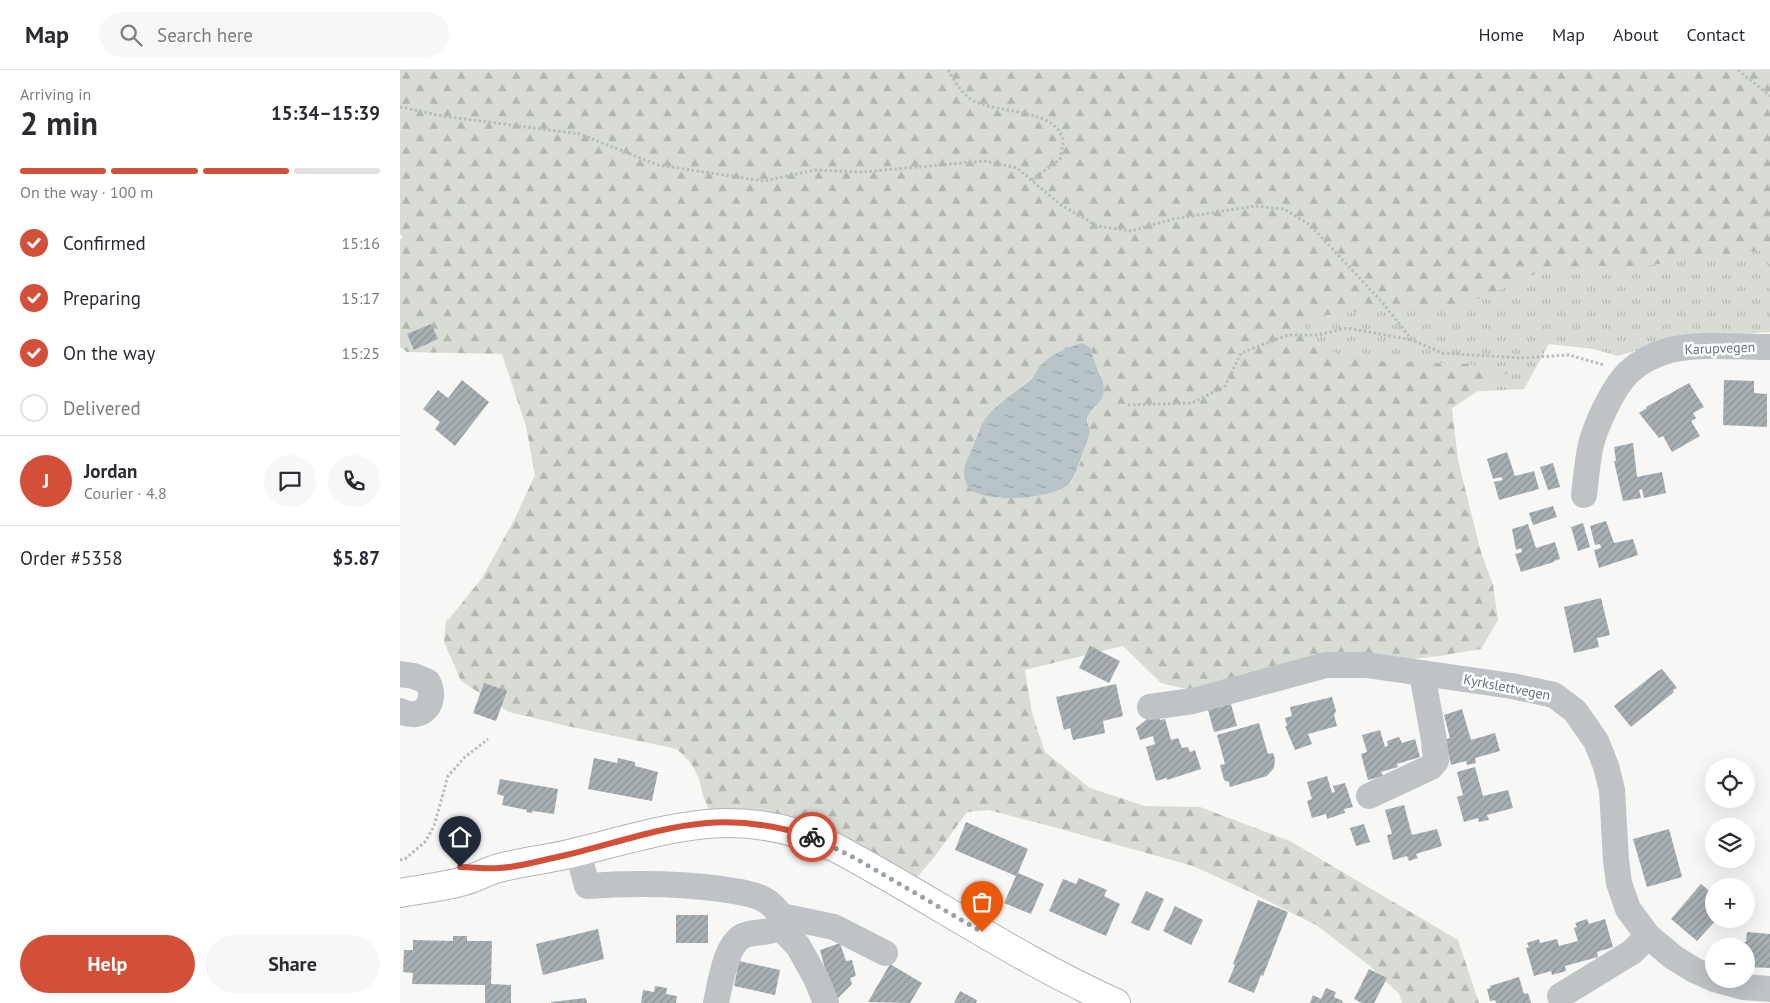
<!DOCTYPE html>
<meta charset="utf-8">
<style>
:root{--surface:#fff;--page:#f7f7f7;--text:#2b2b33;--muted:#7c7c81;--line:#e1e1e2;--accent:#d24f3a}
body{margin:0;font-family:"PT Sans",sans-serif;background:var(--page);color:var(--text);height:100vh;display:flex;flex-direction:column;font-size:19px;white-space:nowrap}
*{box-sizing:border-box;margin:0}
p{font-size:16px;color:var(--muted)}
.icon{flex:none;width:28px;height:28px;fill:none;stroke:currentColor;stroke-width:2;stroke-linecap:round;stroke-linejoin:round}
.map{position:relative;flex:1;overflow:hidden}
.details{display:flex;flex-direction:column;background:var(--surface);width:400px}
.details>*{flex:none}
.buttons{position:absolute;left:1305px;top:688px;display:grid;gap:10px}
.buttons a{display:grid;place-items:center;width:50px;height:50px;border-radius:50%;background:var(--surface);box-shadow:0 5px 20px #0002;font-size:25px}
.pin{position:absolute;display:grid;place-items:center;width:42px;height:42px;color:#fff;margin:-51px -21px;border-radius:50% 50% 50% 0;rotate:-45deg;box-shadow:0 0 5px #0007}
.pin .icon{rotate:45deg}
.courier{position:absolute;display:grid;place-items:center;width:50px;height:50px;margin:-25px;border:4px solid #d24f3a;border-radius:50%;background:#fff;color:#222;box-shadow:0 1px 6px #0007}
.headline em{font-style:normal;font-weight:700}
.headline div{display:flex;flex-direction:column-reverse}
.headline{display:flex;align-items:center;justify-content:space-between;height:85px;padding:0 20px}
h1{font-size:32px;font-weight:700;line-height:38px}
.bar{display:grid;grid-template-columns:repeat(4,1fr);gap:8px 5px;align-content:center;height:60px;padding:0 20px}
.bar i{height:6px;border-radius:4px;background:var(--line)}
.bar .on{background:var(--accent)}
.bar p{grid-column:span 4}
.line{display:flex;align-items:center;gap:12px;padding:0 20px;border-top:1px solid var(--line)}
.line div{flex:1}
.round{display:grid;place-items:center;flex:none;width:52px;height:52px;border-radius:26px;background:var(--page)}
ol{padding:0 20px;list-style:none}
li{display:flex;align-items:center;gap:15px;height:55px}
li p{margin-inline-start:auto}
li .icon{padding:5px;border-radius:50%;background:var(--accent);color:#fff;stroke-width:4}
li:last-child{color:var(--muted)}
li i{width:28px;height:28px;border:2px solid var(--line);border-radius:50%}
.button{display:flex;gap:10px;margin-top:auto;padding:10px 20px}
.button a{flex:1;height:58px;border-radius:30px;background:var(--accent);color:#fff;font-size:20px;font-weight:700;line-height:58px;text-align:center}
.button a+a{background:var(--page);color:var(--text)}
header{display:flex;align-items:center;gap:30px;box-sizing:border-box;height:70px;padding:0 25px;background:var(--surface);border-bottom:1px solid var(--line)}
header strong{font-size:24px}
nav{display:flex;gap:28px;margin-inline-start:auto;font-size:18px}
.search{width:350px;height:45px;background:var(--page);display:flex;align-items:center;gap:12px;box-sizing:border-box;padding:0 18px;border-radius:28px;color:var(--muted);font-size:19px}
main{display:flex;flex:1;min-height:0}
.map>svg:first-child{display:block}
.grass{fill:url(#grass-tufts)}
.forest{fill:url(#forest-firs);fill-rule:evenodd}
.water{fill:url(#water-ripples)}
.building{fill:url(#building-hatch)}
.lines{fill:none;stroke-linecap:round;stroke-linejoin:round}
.major-casing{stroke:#b0b6b9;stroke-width:30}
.path{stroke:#b9bcbe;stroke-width:3;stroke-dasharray:2.5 2.5;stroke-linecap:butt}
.minor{stroke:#bfc3c6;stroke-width:26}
.major{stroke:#fff;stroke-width:28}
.done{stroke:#98a2a7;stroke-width:5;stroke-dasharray:0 9}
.route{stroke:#d24f3a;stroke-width:6}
.labels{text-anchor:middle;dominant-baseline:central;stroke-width:5;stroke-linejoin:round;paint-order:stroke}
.street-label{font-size:14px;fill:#65757d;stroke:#fff}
</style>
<header>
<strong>Map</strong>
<div class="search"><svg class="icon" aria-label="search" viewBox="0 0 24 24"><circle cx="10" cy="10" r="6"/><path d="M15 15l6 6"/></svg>Search here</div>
<nav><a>Home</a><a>Map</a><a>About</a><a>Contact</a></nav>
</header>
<main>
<section class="details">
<div class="headline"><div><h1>2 min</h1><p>Arriving in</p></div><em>15:34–15:39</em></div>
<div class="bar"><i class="on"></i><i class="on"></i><i class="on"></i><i></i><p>On the way · 100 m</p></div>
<ol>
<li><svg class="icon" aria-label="check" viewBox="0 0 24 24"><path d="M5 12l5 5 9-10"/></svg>Confirmed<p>15:16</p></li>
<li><svg class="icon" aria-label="check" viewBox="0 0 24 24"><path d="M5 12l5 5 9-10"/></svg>Preparing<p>15:17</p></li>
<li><svg class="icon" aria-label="check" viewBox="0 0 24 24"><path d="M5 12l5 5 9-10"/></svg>On the way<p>15:25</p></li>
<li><i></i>Delivered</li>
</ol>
<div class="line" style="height:90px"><b class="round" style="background:var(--accent);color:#fff">J</b><div><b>Jordan</b><p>Courier · 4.8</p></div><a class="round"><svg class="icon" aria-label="chat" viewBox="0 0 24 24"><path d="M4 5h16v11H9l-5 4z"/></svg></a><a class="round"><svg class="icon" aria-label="phone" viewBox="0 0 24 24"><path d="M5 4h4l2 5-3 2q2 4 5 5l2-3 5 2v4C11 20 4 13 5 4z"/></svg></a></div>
<div class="line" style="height:65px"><div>Order #5358</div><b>$5.87</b></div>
<div class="button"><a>Help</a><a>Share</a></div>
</section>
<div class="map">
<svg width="1370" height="933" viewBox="0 0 1370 933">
<defs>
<pattern id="grass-tufts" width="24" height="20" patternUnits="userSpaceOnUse" patternTransform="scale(1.25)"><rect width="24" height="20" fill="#d8dcd4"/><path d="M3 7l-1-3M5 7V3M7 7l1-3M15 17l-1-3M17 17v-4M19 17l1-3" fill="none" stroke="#b3b7b1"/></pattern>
<pattern id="forest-firs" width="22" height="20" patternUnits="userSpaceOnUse" patternTransform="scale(1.25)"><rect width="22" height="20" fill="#d8dcd4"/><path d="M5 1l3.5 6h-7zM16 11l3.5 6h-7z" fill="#b3b7b1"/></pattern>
<pattern id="water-ripples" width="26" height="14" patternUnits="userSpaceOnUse" patternTransform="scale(1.25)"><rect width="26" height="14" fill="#b9c4c8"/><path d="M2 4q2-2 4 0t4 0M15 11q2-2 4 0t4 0" fill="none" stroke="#9aa4a8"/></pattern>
<pattern id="building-hatch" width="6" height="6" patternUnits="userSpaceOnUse" patternTransform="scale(1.25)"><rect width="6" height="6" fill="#a7afb3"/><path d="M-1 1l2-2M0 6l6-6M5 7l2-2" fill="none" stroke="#8c9397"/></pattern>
</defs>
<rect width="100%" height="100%" fill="#f7f7f5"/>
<path class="grass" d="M1370 169V262L1274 268 1218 286 1194 279 1149 274 1124 319 1064 322 741 227Z"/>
<path class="forest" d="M0 0H1370V179L1243 196H1185L1146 199 1095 222 1065 234 969 240 913 247 904 253 910 276 968 291 1066 294 1114 300 1098 308 1052 338 1058 390 1080 479 1093 515 1098 550 1081 579 1039 586 938 598 799 622 761 613 723 576 625 600 632 643 645 682 690 718 745 736 800 737 890 771 1058 870 1079 933H1002L999 924 970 896 916 855 850 822 793 796 646 755 588 740 567 742 535 786 504 823 472 795 312 746 303 726 299 709 291 693 277 679 167 656 109 642 61 611 44 572 46 550 49 549 82 508 114 450 135 405 126 356 102 284 7 282 0 277V170L3 167 0 164ZM691 278 694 292 701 304 695 338 689 343 687 351 690 361 680 393 671 413 599 428 572 420 567 414 564 404 565 393 570 385 578 361 586 348 600 333 633 307Z"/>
<path class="water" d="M682 273 691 278C692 283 693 288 695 293 699 303 706 313 703 325 700 335 687 341 687 351 687 354 690 358 690 362 687 371 675 409 669 414 652 429 588 434 570 419 564 413 563 402 565 394 566 390 569 387 570 384 575 372 578 360 585 349 590 342 597 336 604 330 612 323 627 314 634 306 637 302 638 297 642 294 652 284 669 276 682 273Z"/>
<g class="building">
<path d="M31 254 38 269 14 280 7 264Z"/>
<path d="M62 310 89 332 55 376 35 359 40 352 23 339 38 320 48 328Z"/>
<path d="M1324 310 1354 311V323L1367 324V357L1323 355Z"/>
<path d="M1289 313 1304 337 1293 343 1296 348 1291 351 1300 366 1272 382 1263 366 1259 368 1239 343 1247 338 1246 337Z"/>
<path d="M1233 373 1237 407 1262 402 1266 423 1244 428 1242 419 1239 420 1241 428 1223 431 1214 391H1216L1214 377Z"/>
<path d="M1107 382 1115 406 1134 401 1139 419 1099 430 1094 412 1103 410 1101 407 1093 409 1087 389Z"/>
<path d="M1153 393 1160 417 1148 420 1140 397Z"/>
<path d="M1153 436 1157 447 1133 455 1129 443Z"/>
<path d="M1206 451 1214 473 1233 469 1238 485 1199 498 1194 480 1201 478 1200 474 1195 475 1190 456Z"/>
<path d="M1183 453 1190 477 1178 481 1171 457Z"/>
<path d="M1128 454 1136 478 1155 472 1160 489 1154 491V492L1121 502 1115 484 1122 482 1121 478 1116 480 1112 459Z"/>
<path d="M1201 528 1210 565 1197 568 1199 577 1174 583 1164 537Z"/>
<path d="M690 576 720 591 709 613 679 598Z"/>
<path d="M1262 599 1277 618 1273 620 1274 622 1231 657 1214 636 1258 601Z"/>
<path d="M84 613 107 621 96 651 73 643Z"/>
<path d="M716 614 723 646 703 651 705 663 673 670 670 658 664 660 656 627Z"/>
<path d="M932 627 936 641 934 645 937 656 908 664 912 674 895 680 885 656H887L885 648 892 646 890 637Z"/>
<path d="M831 634 837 656 814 662 808 640Z"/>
<path d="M1062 639 1071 670 1095 663 1100 681 1075 688 1076 693 1067 695 1066 691 1051 695 1045 670 1050 668 1044 645Z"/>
<path d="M757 641 760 650 765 649 771 670 778 668 782 678 788 677 790 682 795 680 801 699 767 710V708L756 711 746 677 755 674 753 666 740 670 736 658Z"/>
<path d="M859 653 868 684 873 683 875 689 874 698 867 706 830 717 829 712 824 710 820 695 825 694 817 665Z"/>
<path d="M980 660 985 677 988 676 987 671 999 667 1002 673 1015 669 1020 687 997 694 998 697 981 702 983 706 968 710 961 684 967 682 962 665Z"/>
<path d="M194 688 217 693 218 688 235 692V696L258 702 252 731 188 719Z"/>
<path d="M1075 697 1083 726 1108 720 1113 738 1087 745 1089 750 1079 752 1078 748 1064 752 1057 727 1063 725 1057 702Z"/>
<path d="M927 706 932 723 935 722 933 716 945 713 953 737 944 739 945 743 927 749 926 744 912 748 907 731 912 729 907 712Z"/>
<path d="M100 709 158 719 154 744 133 741 132 743 126 742 127 740 102 735 104 726 97 724Z"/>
<path d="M1004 735 1012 765 1037 759 1042 776 1016 784 1018 788 1009 791 1007 786 993 790 987 765 992 764 985 740Z"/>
<path d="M566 752 628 779 618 803 644 814 631 844 604 833 616 806 555 780Z"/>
<path d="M964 754 970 772 956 776 950 758Z"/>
<path d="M1269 759 1282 807 1247 817 1233 769Z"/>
<path d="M679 808 707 820 704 826 720 834 706 866 649 841 663 809 676 814Z"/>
<path d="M1301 814 1314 825V849H1317L1297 871 1271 849Z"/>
<path d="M746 821 764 829 749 861 731 853Z"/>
<path d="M858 830 888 842 863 906 861 905 854 923 828 912 835 895 833 894Z"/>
<path d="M775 836 803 850 791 875 763 861Z"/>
<rect x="276" y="845" width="32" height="28"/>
<path d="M1187 849 1189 854 1205 849 1213 877 1197 882 1198 887 1165 896 1166 901 1152 905 1151 901 1134 906 1126 878 1129 877 1127 873 1139 869 1140 873 1157 869 1159 876 1178 871 1174 858 1177 857 1175 853Z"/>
<path d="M198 859 204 889 143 905 136 874Z"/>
<path d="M1347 862 1370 864V898L1346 897V876H1337L1338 872H1346Z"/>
<path d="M53 866H67V871H92L91 914 111 915V933H85V915L12 914 13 903 3 902 4 880H13V870L53 871Z"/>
<path d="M440 873 446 891 452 890 456 906 450 908 452 914 438 928 433 929 420 880Z"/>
<path d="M339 891 380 900 375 925 334 916Z"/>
<path d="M490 894 522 913 510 933 468 932Z"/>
<path d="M969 899 987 908 974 933H962L954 929Z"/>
<path d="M1119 907 1124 924 1128 923 1131 933H1096L1095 930 1090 931 1087 919 1091 918 1090 916Z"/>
<path d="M255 916 267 918 266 924 277 926 276 933H241L243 920 254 922Z"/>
<path d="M926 918 936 922 934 927 943 931 942 933H910L913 925 921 929Z"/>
<path d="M560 921 577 930 576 933H554Z"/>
<path d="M186 928 187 933H151V932Z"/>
</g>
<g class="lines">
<g class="major-casing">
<path id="major" d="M0 823C21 819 43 817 64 811 76 808 87 801 99 798 125 791 152 789 177 782 274 758 339 733 436 778 530 828 618 889 716 933"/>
</g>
<g class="path">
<path d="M548 0C555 11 561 23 572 30 595 44 663 38 663 74 662 79 661 84 660 89L632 110"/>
<path d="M1338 0 1370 26"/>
<path d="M0 37 42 46 180 64 258 95 364 111 415 100 463 102 584 91 617 98 661 135 697 156 731 161 773 149 855 136 884 139 910 155 982 232 1012 270 1042 283 1121 288 1169 285 1204 295"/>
<path d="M728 335 792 333 825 316 841 283 888 265H918L947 258 1012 270"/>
<path d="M0 790 5 789 25 772 34 756 48 706 65 687 88 669"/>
</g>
<g class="minor">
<path d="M1184 425C1186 410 1187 394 1190 379 1194 358 1214 315 1230 301 1241 291 1256 284 1270 280 1299 273 1340 277 1370 277"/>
<path d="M0 604 14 606 28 612C38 633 22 652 0 641"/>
<path d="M750 637 793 631 926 595H966L1022 603 1112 616 1154 625 1175 641 1196 671 1206 696 1212 720 1216 790 1219 813 1228 839 1248 866 1273 887 1294 900 1314 909 1343 917 1370 919"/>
<path d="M969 726 1031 697 1036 691 1034 670 1022 603"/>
<path d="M178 782 187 816C232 813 276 813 321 819 335 821 353 823 365 830 372 834 377 840 381 846L380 857C367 865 355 860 343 866 325 875 320 915 316 933"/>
<path d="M381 846 434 857 485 883"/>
<path d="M380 857 398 876 416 908 426 933"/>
<path d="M1160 926 1232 882 1248 866"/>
</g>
<use href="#major" class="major"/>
</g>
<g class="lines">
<path class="done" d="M412 767 455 788 582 862"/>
<path class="route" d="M60 797C73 797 86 799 99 798 120 797 142 790 162 786 210 775 258 757 307 753 343 750 378 756 412 767"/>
</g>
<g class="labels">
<g class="street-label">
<text transform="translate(1320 278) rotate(-2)">Karupvegen</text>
<text transform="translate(1107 617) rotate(11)">Kyrkslettvegen</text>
</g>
</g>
</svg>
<div class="buttons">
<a><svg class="icon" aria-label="locate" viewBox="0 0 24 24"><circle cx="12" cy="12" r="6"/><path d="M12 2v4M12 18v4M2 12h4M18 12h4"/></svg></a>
<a><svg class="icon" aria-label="layers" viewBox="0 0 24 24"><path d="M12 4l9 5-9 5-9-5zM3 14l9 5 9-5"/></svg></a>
<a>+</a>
<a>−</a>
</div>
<div class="pin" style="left:582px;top:862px;background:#ea580c"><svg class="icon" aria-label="bag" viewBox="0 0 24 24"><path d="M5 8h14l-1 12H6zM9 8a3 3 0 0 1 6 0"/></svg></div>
<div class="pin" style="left:60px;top:797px;background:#1f2937"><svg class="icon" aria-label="home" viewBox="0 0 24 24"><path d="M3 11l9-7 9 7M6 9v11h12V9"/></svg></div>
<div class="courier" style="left:412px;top:767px"><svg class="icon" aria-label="bike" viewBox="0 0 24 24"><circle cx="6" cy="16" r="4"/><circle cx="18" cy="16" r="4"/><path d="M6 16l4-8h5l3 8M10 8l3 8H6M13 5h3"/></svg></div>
</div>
</main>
